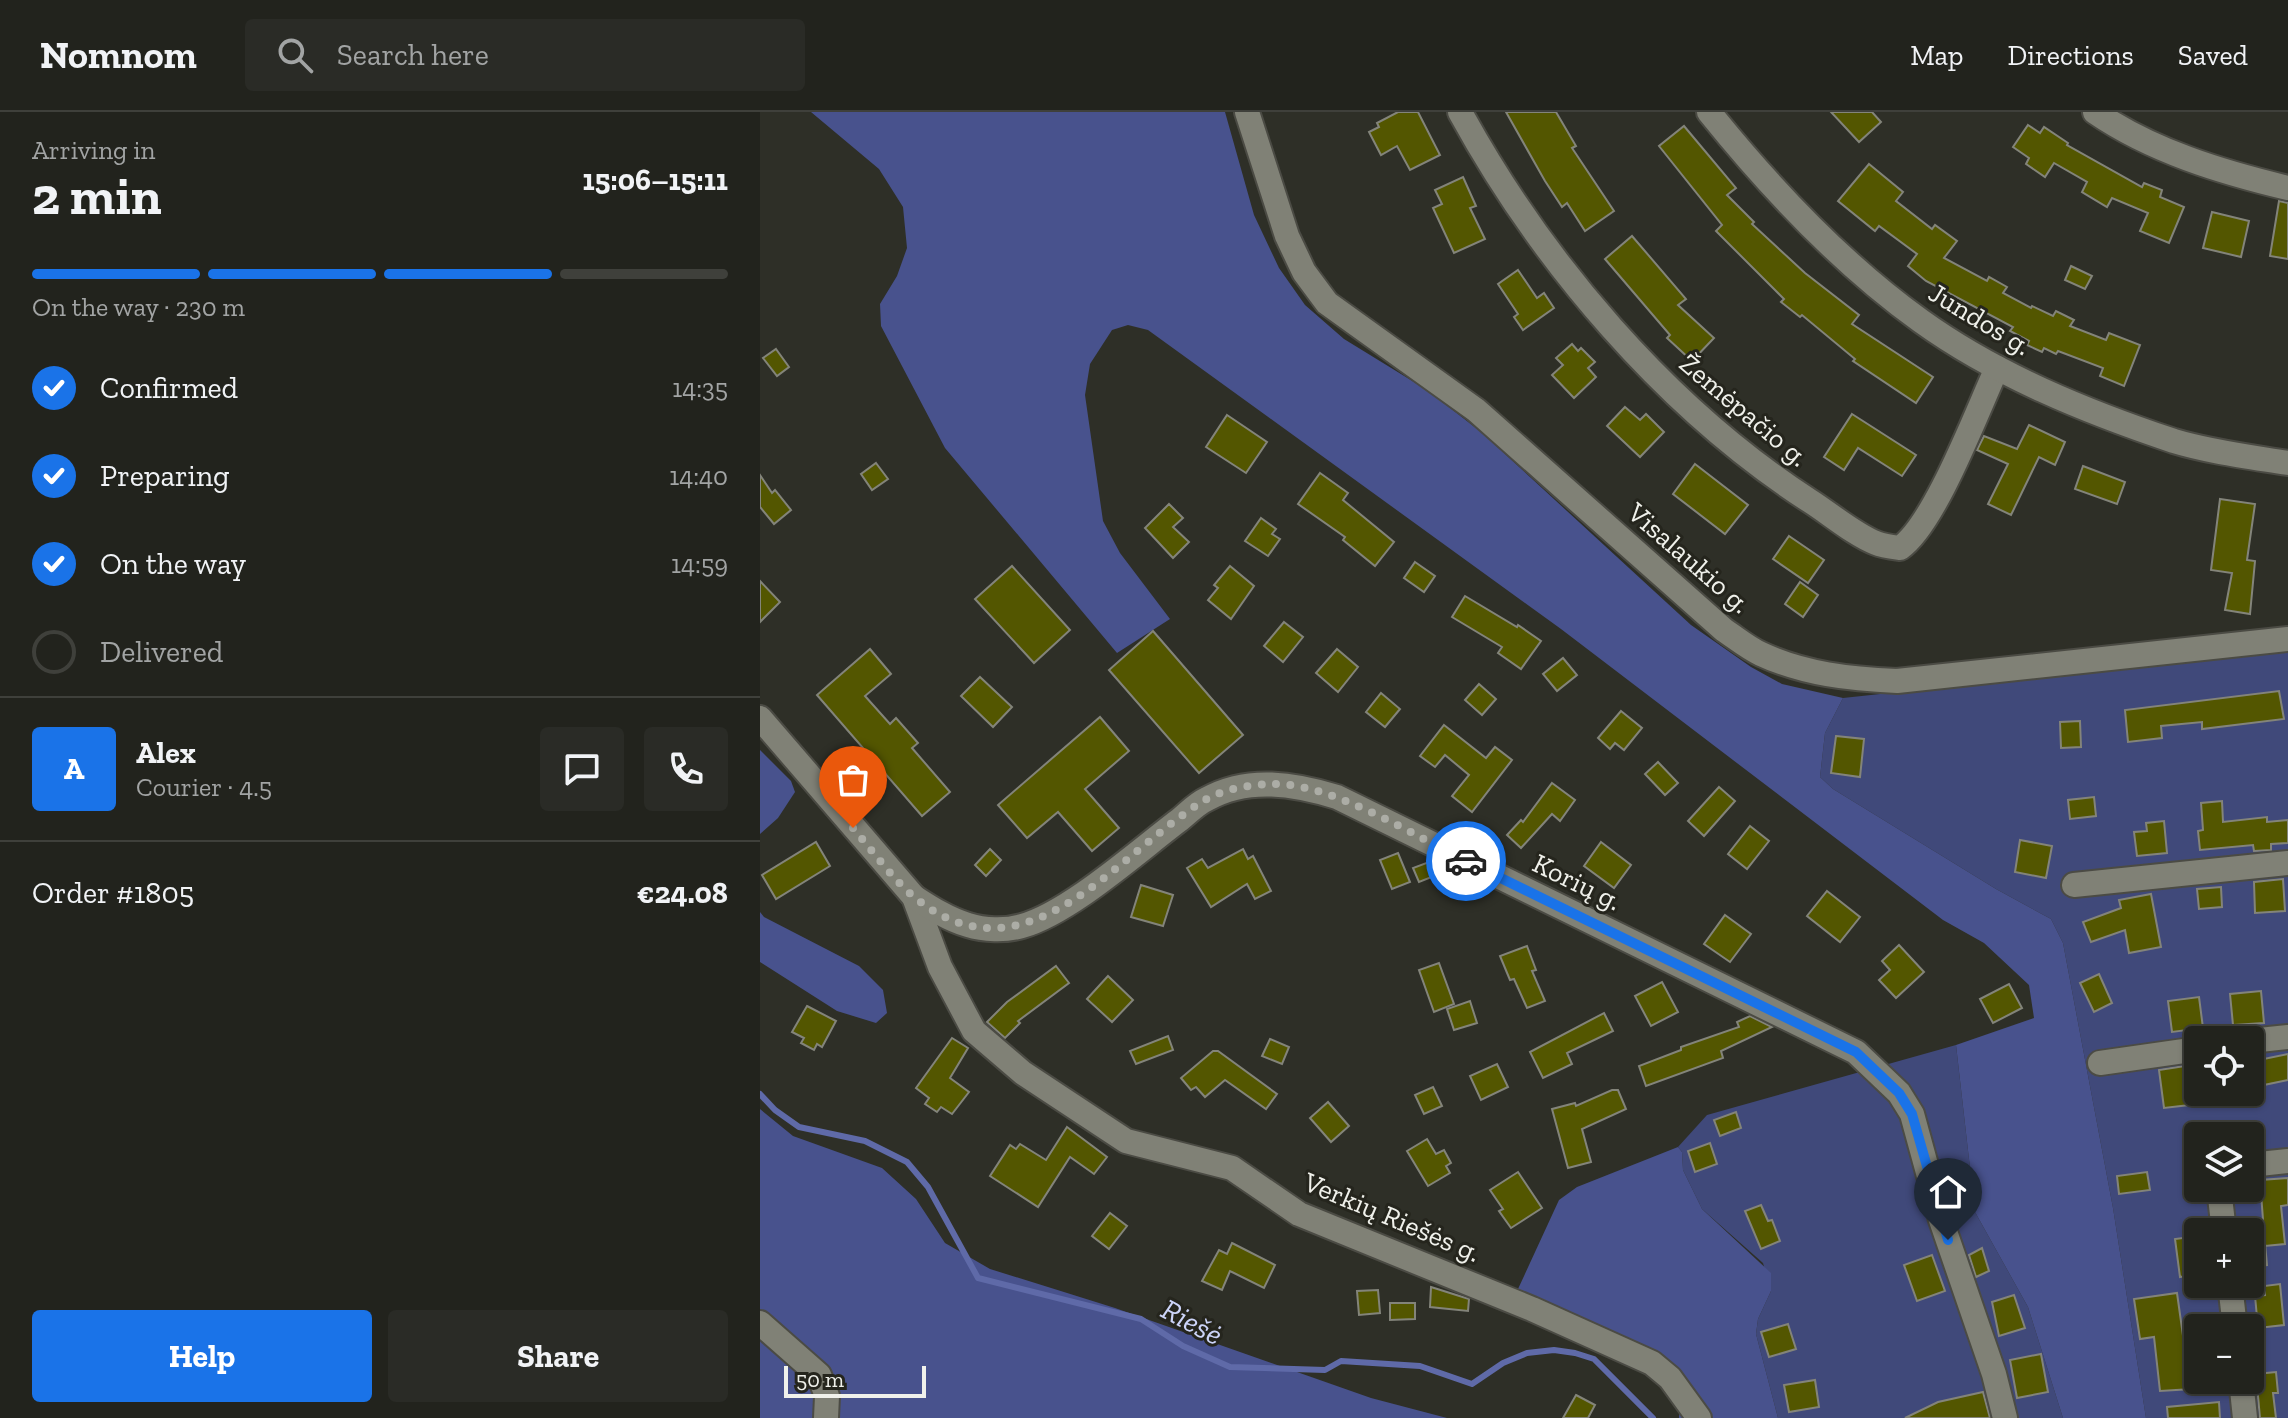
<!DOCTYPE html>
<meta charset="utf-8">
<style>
:root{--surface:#22231d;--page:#2a2b26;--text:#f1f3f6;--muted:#a2a4a4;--line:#3f403b;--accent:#1a73e8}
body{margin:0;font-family:"Zilla Slab",serif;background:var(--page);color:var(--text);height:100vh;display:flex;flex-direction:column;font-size:30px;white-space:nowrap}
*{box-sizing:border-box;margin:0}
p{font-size:26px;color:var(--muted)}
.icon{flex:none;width:44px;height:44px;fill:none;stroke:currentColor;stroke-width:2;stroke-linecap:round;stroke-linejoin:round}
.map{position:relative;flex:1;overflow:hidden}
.side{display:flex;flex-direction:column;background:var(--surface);width:760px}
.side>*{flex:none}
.controls{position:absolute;left:1424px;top:914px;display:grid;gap:16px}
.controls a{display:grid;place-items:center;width:80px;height:80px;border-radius:8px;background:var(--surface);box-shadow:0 2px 6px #0004,0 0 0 2px var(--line);font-size:40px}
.scale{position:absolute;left:24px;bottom:20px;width:142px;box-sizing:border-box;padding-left:8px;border:4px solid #f0f1eb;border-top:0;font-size:22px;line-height:28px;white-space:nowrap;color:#f0f1eb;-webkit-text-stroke:6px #25251d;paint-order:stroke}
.pin{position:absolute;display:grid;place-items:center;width:68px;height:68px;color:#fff;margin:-82px -34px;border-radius:50% 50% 50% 0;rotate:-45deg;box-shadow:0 0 8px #0007}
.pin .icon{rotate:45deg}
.courier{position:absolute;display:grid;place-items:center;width:80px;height:80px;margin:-40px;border:6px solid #1a73e8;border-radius:50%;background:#fff;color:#222;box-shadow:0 2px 10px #0007}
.summary em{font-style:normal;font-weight:800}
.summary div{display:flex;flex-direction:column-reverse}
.summary{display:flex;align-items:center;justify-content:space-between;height:136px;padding:0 32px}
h1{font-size:52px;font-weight:800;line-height:60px}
.bar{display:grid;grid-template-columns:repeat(4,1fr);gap:12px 8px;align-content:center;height:96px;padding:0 32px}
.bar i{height:10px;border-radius:6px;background:var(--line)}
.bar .current{background:var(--accent)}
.bar p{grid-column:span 4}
.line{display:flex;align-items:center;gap:20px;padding:0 32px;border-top:2px solid var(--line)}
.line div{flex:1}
.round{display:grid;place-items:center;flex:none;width:84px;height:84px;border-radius:8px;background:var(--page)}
ol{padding:0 32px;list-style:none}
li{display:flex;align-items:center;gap:24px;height:88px}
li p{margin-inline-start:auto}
li .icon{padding:8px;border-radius:50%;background:var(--accent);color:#fff;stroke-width:4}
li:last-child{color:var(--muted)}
li i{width:44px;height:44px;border:4px solid var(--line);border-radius:50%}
.primary-button{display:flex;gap:16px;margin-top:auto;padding:16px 32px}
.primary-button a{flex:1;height:92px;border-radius:8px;background:var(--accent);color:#fff;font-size:32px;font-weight:800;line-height:92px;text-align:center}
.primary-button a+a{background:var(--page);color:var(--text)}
header{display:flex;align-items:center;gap:48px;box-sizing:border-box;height:112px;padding:0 40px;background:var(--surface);border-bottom:2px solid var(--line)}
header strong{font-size:38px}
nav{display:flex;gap:44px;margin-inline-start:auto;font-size:28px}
.search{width:560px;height:72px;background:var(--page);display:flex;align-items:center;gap:20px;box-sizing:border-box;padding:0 28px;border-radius:8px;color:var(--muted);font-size:30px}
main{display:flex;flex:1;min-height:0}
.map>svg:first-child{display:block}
.green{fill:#40497a;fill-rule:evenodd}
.forest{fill:#48528d}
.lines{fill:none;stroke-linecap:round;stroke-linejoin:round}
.stream{stroke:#5f6aa8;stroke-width:6}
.building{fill:#535600;stroke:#83847a;stroke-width:2}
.street-casing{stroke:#4b4b44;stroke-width:28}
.street{stroke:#808176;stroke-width:24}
.done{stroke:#acada6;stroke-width:8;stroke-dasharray:0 14.4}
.route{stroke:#1a73e8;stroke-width:10}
.labels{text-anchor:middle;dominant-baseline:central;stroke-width:6;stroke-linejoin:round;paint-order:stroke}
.street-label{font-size:28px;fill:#f0f1eb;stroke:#25251d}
.water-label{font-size:30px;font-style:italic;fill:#ccd4f8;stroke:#25251d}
</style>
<header>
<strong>Nomnom</strong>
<div class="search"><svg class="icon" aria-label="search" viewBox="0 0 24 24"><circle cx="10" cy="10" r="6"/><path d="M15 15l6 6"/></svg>Search here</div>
<nav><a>Map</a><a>Directions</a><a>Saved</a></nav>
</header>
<main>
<section class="side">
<div class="summary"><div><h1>2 min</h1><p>Arriving in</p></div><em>15:06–15:11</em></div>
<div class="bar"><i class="current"></i><i class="current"></i><i class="current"></i><i></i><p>On the way · 230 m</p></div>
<ol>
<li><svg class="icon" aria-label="check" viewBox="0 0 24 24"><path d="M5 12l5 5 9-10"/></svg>Confirmed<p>14:35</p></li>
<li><svg class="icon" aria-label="check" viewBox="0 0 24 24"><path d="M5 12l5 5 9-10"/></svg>Preparing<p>14:40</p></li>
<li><svg class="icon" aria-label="check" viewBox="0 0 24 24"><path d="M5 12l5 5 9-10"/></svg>On the way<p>14:59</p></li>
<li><i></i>Delivered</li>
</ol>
<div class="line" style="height:144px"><b class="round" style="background:var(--accent);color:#fff">A</b><div><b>Alex</b><p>Courier · 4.5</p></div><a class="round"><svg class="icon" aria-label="chat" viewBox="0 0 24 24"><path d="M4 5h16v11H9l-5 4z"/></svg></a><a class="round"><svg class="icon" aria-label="phone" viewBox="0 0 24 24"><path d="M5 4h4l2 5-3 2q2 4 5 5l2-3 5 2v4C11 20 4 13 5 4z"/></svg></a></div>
<div class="line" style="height:104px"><div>Order #1805</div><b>€24.08</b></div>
<div class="primary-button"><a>Help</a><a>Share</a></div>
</section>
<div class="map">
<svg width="1528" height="1306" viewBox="0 0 1528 1306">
<rect width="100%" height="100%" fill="#2e2f27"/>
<g class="green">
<path d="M1528 538V1306H1386L1353 1096 1303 831 1291 807 1236 777 1073 677 1060 665 1065 621 1083 586ZM1438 928H1490V980H1438ZM1438 1024H1490V1076H1438ZM1438 1120H1490V1172H1438ZM1438 1216H1490V1268H1438Z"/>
<path d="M1196 933 1215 1100 1268 1195 1303 1306H1018L996 1222 998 1207 1011 1179 1003 1151 942 1097 923 1058 922 1040 918 1035 947 1003Z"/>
</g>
<g class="forest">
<path d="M465 0 494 103 519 156 545 193 584 227 667 278 721 320 931 513 991 555 1022 572 1083 586 1065 621 1060 665 1073 677 1236 777 1291 807 1303 831 1353 1096 1386 1306H1303L1268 1195 1215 1100 1196 933 1274 906 1269 873 1224 831 1183 808 801 517 388 218 368 213 352 218 330 252 325 283 343 409 360 441 410 507 357 541 185 336 121 214 120 192 137 164 147 136 143 95 119 57 51 0Z"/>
<path d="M0 638 31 669 35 680 18 706 0 722Z"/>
<path d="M0 800 4 805 99 854 123 878 127 901 116 911 77 899 0 850Z"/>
<path d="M0 997 33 1024 122 1056 156 1087 185 1131 230 1157 355 1196 611 1286 687 1306H0Z"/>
<path d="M918 1035 922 1040 923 1058 942 1097 1011 1161V1179L998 1207 996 1222 1018 1306H919L920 1286 897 1243 758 1177 799 1088 817 1075Z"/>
</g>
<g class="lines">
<path class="stream" d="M0 982 15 998 39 1015 105 1029 147 1050 168 1075 218 1166 381 1207 423 1234 470 1255 565 1258 581 1249 660 1254 712 1272 743 1251 767 1241 794 1238 815 1241 834 1247 893 1306"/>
</g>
<g class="building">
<path d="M638 0H658L680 43 650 58 637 34 621 43 609 20 619 15 617 11Z"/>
<path d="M746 0H796L816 34 812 36 854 99 825 119 807 91 802 95 785 69Z"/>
<path d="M1071 0H1112L1121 10 1099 30Z"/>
<path d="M1268 13 1280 21 1284 15 1308 31 1307 33 1382 75 1384 71 1402 78 1400 85 1424 95 1409 131 1380 119 1388 101 1352 86 1347 95 1322 80 1327 70 1294 51 1285 65 1266 52 1269 46 1253 35Z"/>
<path d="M924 14 976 76 967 83 994 110 992 112 1045 161 1099 203 1092 212 1173 265 1156 291 1093 249 1095 247 1042 203 1040 205 1021 190 1024 187 956 119 962 113 899 34Z"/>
<path d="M1109 52 1143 80 1136 89 1172 117 1175 113 1197 129 1184 146 1227 169 1229 165 1247 175 1243 181 1271 196 1272 194 1293 204 1296 199 1314 208 1310 214 1346 228 1349 221 1380 233 1364 274 1340 264 1343 256 1298 239 1296 242 1284 236 1282 240 1267 233 1269 229 1250 219 1253 215 1166 169 1148 154 1157 142 1119 114 1115 119 1078 89Z"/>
<path d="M703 65 716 94 710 96 725 127 694 141 673 96 682 92 675 78Z"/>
<path d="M1519 89 1528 91V147L1510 144Z"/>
<path d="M1452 100 1489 109 1481 145 1443 136Z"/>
<path d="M872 124 926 187 918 193 954 226 932 249 907 226 910 223 845 147Z"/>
<path d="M1311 154 1332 164 1325 177 1305 168Z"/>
<path d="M758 158 777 186 784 181 794 196 763 218 754 205 758 202 738 172Z"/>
<path d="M812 232 818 239 821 236 835 250 828 256 836 265 814 286 792 263 803 253 796 246Z"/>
<path d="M16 237 29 255 17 264 3 246Z"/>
<path d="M865 295 880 308 886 302 904 320 880 345 847 314Z"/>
<path d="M1092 302 1156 343 1142 364 1098 336 1084 358 1064 345Z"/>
<path d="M467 303 507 330 486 361 446 335Z"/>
<path d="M1269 313 1305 330 1295 353 1279 345 1251 403 1228 392 1248 352 1217 338 1224 324 1257 337Z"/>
<path d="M116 351 128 367 112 378 101 362Z"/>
<path d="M935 352 988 393 965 422 913 382Z"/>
<path d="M1323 354 1365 370 1357 392 1315 377Z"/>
<path d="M560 361 588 381 583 388 634 430 615 454 583 428 585 425 538 392Z"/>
<path d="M0 363 12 381 15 378 31 398 14 412 0 395Z"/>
<path d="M1460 387 1495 392 1487 448 1495 449 1490 502 1465 498 1472 461 1451 458Z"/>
<path d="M409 392 423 406 413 415 429 430 413 446 385 416Z"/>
<path d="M501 406 516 417 512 422 520 427 508 444 485 429Z"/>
<path d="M1029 424 1064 448 1048 471 1013 447Z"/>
<path d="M655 450 675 464 664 480 644 466Z"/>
<path d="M252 454 310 518 274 551 215 487Z"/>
<path d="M470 454 494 474 471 507 448 488 458 476 454 473Z"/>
<path d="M0 469 20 490 0 510Z"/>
<path d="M1040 470 1058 483 1043 505 1025 492Z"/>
<path d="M705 484 757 515 758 513 781 529 761 557 738 541 742 535 692 505Z"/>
<path d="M524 510 543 525 523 550 504 534Z"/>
<path d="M393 519 483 623 439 661 349 558Z"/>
<path d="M110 537 131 562 105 584 130 612 136 606 158 631 152 636 190 680 162 704 57 583Z"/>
<path d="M577 537 598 555 578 580 556 561Z"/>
<path d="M803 546 817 563 797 579 783 562Z"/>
<path d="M220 565 252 595 233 615 201 584Z"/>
<path d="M719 572 736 587 722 603 705 588Z"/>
<path d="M1519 579 1524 607 1442 617V610L1401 614 1402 626 1368 630 1365 598Z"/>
<path d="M621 581 640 597 625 615 606 600Z"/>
<path d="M861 599 882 616 864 638 855 631 850 637 838 626Z"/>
<path d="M340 605 369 639 325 677 359 716 332 739 298 700 267 726 238 693Z"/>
<path d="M1320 609 1321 635 1301 636 1300 610Z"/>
<path d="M684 613 726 646 735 635 752 648 712 700 692 684 709 663 685 643 675 655 660 644Z"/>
<path d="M1076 624 1104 627 1100 665 1071 661Z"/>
<path d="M898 650 918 671 905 683 885 662Z"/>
<path d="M792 671 815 688 800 709 792 702 761 736 747 723 761 708 763 710Z"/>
<path d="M959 675 975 689 944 724 928 709Z"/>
<path d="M1334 685 1336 704 1310 707 1308 688Z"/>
<path d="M1462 689 1463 710 1507 705V710L1528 708V731L1511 732V738L1494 739 1493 733 1440 738 1438 719 1443 718 1441 691Z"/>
<path d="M1404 709 1407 741 1377 744 1374 720 1387 719 1386 711Z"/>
<path d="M990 714 1009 729 987 757 968 742Z"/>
<path d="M1260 728 1292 734 1286 766 1255 760Z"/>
<path d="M56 730 70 754 16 787 2 763Z"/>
<path d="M841 730 871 753 854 776 824 754Z"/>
<path d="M230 737 241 748 226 764 215 753Z"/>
<path d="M483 737 488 747 493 744 511 779 495 787 487 772 451 795 427 756 442 747 448 756Z"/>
<path d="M638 741 650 770 632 777 620 748Z"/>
<path d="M669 750 687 759 659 770 653 756Z"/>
<path d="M1523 767 1525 799 1495 801 1494 770Z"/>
<path d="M381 773 413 783 403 814 371 805Z"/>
<path d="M1461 775 1462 795 1439 797 1437 777Z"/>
<path d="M1067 779 1100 805 1080 830 1047 804Z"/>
<path d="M1391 782 1401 835 1369 841 1365 818 1331 830 1323 810 1361 796 1359 788Z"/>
<path d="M965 803 991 822 970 850 944 832Z"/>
<path d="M1139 833 1164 860 1136 886 1119 868 1130 858 1122 849Z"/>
<path d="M767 834 776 858 772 859 785 889 767 896 754 867 750 868 740 844Z"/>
<path d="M679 851 694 892 674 900 659 858Z"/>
<path d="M296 854 309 871 258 909 260 911 245 926 227 910 247 890Z"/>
<path d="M1339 862 1352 891 1334 900 1320 871Z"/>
<path d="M348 864 373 888 352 910 327 887Z"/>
<path d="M902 870 918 900 891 914 875 884Z"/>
<path d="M1249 872 1262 896 1233 911 1220 887Z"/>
<path d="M1501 879 1504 911 1473 913 1470 882Z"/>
<path d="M1439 885 1443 916 1412 920 1408 889Z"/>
<path d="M710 889 717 911 694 918 687 897Z"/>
<path d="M47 894 76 909 62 935 57 932 54 938 41 931 44 926 32 920Z"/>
<path d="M844 901 853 919 807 941 812 952 783 966 770 940Z"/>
<path d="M990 904 1012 915 961 939 963 946 886 974 879 954 921 938V935L979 915 977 910Z"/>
<path d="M408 924 413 938 376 952 370 939Z"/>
<path d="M192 926 208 936 190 966 209 980 192 1002 181 995 177 1000 165 992 169 986 156 976Z"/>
<path d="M510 927 529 935 522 952 502 944Z"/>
<path d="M453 939H458L517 982 506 997 465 968 445 985 436 975 431 978 421 966Z"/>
<path d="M1528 942V968L1499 974 1494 949Z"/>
<path d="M737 952 748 975 721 988 710 964Z"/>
<path d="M1438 952V992L1404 996 1399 958Z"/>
<path d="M673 975 682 994 664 1002 655 983Z"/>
<path d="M852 978H858L866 997 822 1017 831 1050 808 1056 792 997 815 991 816 994Z"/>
<path d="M568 990 589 1014 571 1030 550 1006Z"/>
<path d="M976 1000 981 1016 960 1024 954 1008Z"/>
<path d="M307 1015 347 1045 334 1062 310 1045 278 1095 230 1064 250 1033 256 1037 260 1032 286 1048Z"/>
<path d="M667 1027 676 1042 684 1038 691 1051 686 1054 690 1061 668 1074 647 1039Z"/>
<path d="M950 1031 957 1052 935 1060 928 1039Z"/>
<path d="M758 1060 782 1096 751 1116 739 1099 743 1097 730 1078Z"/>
<path d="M1387 1060 1390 1078 1359 1082 1357 1064Z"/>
<path d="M1528 1066V1093L1521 1094 1525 1132 1505 1134 1500 1068Z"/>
<path d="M1001 1093 1008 1109 1012 1108 1020 1129 1001 1137 985 1099Z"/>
<path d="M350 1101 367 1114 349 1137 332 1124Z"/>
<path d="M1504 1120 1507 1153 1490 1155V1121Z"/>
<path d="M1438 1124V1162L1420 1165 1415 1127Z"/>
<path d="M472 1131 515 1153 504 1176 470 1159 462 1178 442 1169 459 1138 467 1142Z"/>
<path d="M1222 1136 1229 1159 1216 1165 1209 1143Z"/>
<path d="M1172 1143 1185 1179 1157 1189 1144 1153Z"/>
<path d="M1520 1172 1524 1213 1498 1216 1495 1184 1505 1183 1504 1174Z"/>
<path d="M671 1175 709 1187 708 1199 670 1195Z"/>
<path d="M618 1178 620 1201 599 1203 597 1179Z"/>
<path d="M1417 1181 1425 1238H1428L1432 1277 1400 1279 1394 1225 1380 1227 1374 1187Z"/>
<path d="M1254 1183 1265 1216 1239 1224 1232 1190Z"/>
<path d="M630 1191H655V1207L630 1208Z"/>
<path d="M1028 1212 1036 1237 1009 1245 1001 1220Z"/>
<path d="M1281 1242 1288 1280 1257 1286 1250 1248Z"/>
<path d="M1516 1260 1518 1281H1513L1516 1306H1500L1496 1262Z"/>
<path d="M1055 1268 1059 1295 1029 1300 1024 1273Z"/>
<path d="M1223 1280 1230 1306H1145L1178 1290Z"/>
<path d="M816 1283 835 1293 828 1306H803Z"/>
<path d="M1459 1290 1460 1306H1408L1407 1295Z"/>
</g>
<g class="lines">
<g class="street-casing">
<g id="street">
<path d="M487 0 527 124 544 160 567 191 716 298 964 518C976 526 988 536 1001 542 1044 562 1090 567 1137 569L1528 527"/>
<path d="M700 0C782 150 906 296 1050 389 1069 401 1095 423 1116 431 1123 434 1132 435 1140 436 1175 412 1217 299 1237 256"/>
<path d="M949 0C1011 77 1080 151 1161 209 1236 263 1327 300 1414 329 1450 340 1491 345 1528 351"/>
<path d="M1335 0C1392 39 1461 60 1528 76"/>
<path d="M0 606 154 785 180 855 214 919 263 961 366 1029 472 1056 539 1102 772 1197 892 1251 910 1266 939 1306"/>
<path d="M1314 773 1528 751"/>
<path d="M154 785C171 796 188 807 208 813 224 818 245 819 262 814 309 801 377 740 418 709 427 702 436 692 447 687 488 664 535 672 577 685L1096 940 1139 981 1152 1002 1181 1108 1234 1262 1245 1306"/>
<path d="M1490 929 1528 925"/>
<path d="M1340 951 1438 937"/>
<path d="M1490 1053 1528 1049"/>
<path d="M1459 1076 1464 1120"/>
<path d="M1470 1172 1475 1216"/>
<path d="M0 1211 59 1263 67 1284 66 1306"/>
<path d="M1481 1268 1485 1306"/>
</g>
</g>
<use href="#street" class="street"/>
</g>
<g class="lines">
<path class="done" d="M93 716C112 738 131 765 153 784 265 878 357 741 445 688 464 677 489 673 510 672 568 669 653 723 706 749"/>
<path class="route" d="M706 749 1096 940 1139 981 1152 1002 1188 1128"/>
</g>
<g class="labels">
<g class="street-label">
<text transform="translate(1220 207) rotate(31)">Jundos g.</text>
<text transform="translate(984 298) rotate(40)">Žemėpačio g.</text>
<text transform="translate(929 446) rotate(41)">Visalaukio g.</text>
<text transform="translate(817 770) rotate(26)">Korių g.</text>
<text transform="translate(632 1105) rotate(23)">Verkių Riešės g.</text>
</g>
<g class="water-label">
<text transform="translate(432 1210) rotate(28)">Riešė</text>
</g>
</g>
</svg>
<div class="controls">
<a><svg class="icon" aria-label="locate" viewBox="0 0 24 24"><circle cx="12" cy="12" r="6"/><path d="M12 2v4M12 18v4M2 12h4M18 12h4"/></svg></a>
<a><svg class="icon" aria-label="layers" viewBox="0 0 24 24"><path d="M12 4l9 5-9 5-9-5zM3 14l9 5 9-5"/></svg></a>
<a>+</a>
<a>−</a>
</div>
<div class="scale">50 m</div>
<div class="pin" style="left:93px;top:716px;background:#ea580c"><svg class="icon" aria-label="bag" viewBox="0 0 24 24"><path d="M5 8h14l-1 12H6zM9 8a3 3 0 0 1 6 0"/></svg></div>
<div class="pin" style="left:1188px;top:1128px;background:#1f2937"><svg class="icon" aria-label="home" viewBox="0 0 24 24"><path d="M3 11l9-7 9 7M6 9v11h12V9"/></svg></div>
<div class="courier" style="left:706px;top:749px"><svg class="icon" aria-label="car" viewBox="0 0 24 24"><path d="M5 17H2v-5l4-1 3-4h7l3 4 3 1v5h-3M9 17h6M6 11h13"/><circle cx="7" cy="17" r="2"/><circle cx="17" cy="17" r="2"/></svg></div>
</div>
</main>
